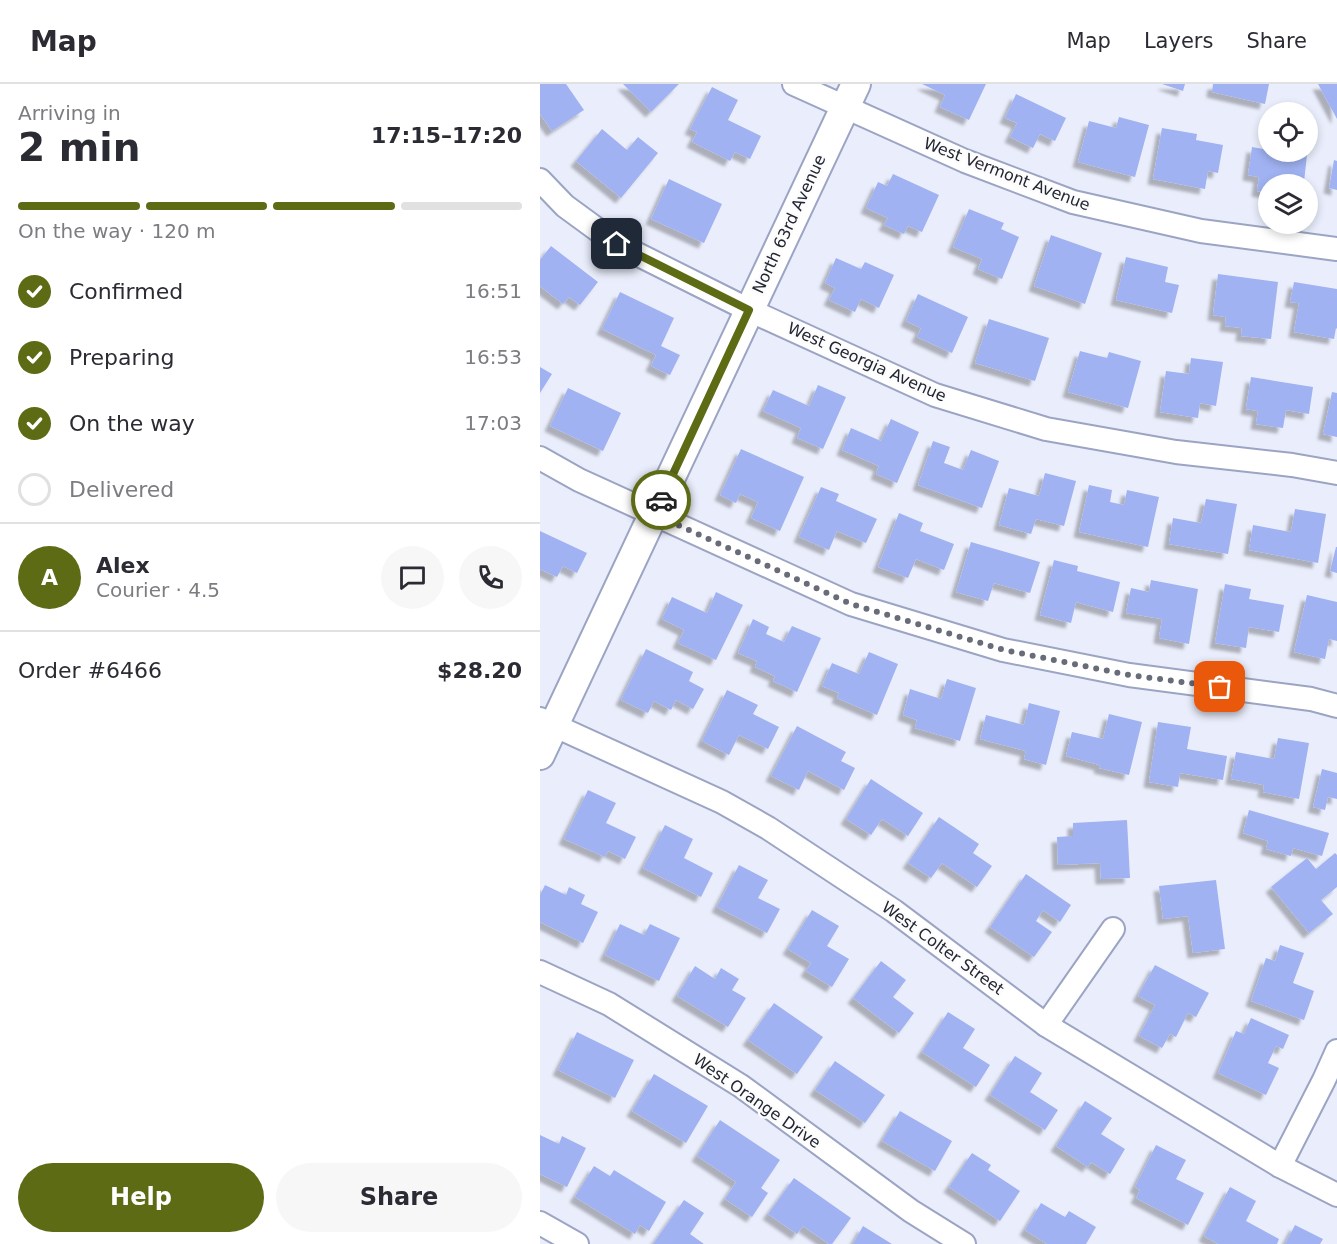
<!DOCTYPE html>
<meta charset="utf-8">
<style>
:root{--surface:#fff;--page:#f7f7f7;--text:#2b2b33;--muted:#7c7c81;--line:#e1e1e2;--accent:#5d6b15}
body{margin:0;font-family:"DejaVu Sans",sans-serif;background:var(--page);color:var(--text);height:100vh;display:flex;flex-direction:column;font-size:22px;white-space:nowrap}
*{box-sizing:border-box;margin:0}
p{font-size:20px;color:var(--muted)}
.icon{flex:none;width:33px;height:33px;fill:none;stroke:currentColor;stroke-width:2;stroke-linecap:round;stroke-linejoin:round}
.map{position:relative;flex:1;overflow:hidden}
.details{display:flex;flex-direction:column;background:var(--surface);width:540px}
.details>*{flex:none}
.tools{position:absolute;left:718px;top:18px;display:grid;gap:12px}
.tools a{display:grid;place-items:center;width:60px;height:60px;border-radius:50%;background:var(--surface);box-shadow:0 3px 9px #0003;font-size:30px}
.pin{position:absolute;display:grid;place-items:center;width:51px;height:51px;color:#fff;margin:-26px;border-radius:12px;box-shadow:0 3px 9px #0006}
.courier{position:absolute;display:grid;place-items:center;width:60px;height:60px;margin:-30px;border:4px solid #5d6b15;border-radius:50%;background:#fff;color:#222;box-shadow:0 2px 8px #0007}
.summary em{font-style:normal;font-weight:700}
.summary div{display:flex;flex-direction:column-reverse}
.summary{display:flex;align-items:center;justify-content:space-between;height:102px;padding:0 18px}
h1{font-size:39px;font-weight:700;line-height:45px}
.bar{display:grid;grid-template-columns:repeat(4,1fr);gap:9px 6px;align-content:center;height:72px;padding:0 18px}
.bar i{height:8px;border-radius:4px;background:var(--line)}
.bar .selected{background:var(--accent)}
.bar p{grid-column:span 4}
.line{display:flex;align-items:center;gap:15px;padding:0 18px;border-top:2px solid var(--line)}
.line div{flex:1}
.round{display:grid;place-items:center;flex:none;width:63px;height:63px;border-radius:32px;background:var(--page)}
ol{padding:0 18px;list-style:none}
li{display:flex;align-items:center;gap:18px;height:66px}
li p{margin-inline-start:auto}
li .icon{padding:6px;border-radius:50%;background:var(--accent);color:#fff;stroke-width:4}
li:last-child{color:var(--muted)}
li i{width:33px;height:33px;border:3px solid var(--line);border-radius:50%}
.action{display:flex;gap:12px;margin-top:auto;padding:12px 18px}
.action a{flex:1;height:69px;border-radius:36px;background:var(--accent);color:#fff;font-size:24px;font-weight:700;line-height:69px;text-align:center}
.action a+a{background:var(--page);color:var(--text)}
header{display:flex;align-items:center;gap:36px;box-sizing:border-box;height:84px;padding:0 30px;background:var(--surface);border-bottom:2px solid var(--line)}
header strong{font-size:28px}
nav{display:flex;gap:33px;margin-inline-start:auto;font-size:21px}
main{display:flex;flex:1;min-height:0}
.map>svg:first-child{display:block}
.building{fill:#a0b2f2;filter:url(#shadow)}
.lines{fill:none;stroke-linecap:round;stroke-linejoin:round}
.minor-casing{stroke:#9ba4c3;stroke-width:26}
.tertiary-casing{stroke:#9ba4c3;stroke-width:32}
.minor{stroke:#fff;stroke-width:22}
.tertiary{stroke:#fff;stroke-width:28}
.done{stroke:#686c79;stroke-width:6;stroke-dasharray:0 10.8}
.route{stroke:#5d6b15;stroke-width:8}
.labels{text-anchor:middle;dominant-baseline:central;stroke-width:5;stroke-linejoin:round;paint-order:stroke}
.street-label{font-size:16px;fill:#222632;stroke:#fcfcfc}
</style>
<header>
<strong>Map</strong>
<nav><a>Map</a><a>Layers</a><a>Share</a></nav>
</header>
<main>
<section class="details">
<div class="summary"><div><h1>2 min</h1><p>Arriving in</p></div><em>17:15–17:20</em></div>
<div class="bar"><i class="selected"></i><i class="selected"></i><i class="selected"></i><i></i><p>On the way · 120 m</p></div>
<ol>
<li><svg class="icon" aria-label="check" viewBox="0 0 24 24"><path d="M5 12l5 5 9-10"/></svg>Confirmed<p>16:51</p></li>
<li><svg class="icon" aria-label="check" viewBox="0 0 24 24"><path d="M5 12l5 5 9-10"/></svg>Preparing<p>16:53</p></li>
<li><svg class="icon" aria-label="check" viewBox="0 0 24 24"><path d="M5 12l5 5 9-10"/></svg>On the way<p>17:03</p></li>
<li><i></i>Delivered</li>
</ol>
<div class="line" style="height:108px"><b class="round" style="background:var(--accent);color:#fff">A</b><div><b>Alex</b><p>Courier · 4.5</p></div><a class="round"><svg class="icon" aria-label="chat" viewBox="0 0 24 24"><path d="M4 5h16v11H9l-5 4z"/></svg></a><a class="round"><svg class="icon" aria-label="phone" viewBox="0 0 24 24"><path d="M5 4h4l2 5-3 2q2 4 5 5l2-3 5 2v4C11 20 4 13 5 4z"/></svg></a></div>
<div class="line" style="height:78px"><div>Order #6466</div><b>$28.20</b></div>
<div class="action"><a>Help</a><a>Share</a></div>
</section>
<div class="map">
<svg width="797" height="1160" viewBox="0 0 797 1160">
<defs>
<filter id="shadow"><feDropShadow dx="-5.5" dy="5.5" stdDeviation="1.5" flood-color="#0004"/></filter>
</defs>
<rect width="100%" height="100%" fill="#eaeefc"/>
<g class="building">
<path d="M0 0H26L44 26 12 47 0 30Z"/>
<path d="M83 0H139L111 28Z"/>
<path d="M382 0H446L429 36 400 23 405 11Z"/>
<path d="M622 0H645L643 7Z"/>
<path d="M673 0H729L725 20 672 8Z"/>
<path d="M778 0H797V35Z"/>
<path d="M172 3 198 16 188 36 221 52 210 75 195 68 190 77 152 58 157 48 150 45Z"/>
<path d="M476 10 526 34 515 57 500 50 493 64 470 53 477 39 465 34Z"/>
<path d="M579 33 609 41 595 93 538 78 549 37 576 44Z"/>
<path d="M622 44 657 50 656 56 683 61 678 89 668 87 665 105 613 95Z"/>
<path d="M62 45 87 66 98 53 118 69 81 114 36 77Z"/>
<path d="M712 63 729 66V68H741L767 71 764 98 746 95V100H729V109L717 107 719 93 708 91Z"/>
<path d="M794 76 797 77V106L789 104Z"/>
<path d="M353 90 399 111 382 148 368 142 364 150 344 141 348 134 326 124 338 98 347 102Z"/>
<path d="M129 95 182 120 164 159 111 135Z"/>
<path d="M429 125 464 139 461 145 479 153 462 195 438 185 442 175 413 163Z"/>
<path d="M511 151 562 169 545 220 494 202Z"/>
<path d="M11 162 58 198 40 221 29 213 23 220 0 202V176Z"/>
<path d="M586 173 628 183 625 198 639 201 632 229 576 216Z"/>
<path d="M296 174 321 185 325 178 354 191 339 224 321 215 315 228 289 216 295 204 285 199Z"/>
<path d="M678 190 738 198 731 255 701 252 702 244 685 242 686 233 673 231Z"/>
<path d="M754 198 797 205V245L796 244 794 255 754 248 759 219 750 218Z"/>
<path d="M80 208 134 234 121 262 140 271 130 291 111 282 116 271 62 245Z"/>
<path d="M378 210 428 233 412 269 377 253 381 244 366 237Z"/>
<path d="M449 235 509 254 495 297 435 279Z"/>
<path d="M540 267 567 274 569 268 601 277 588 324 528 308Z"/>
<path d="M651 274 683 278 676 322 660 319 658 334 620 328 626 287 649 290Z"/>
<path d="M0 283 12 290 0 309Z"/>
<path d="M711 293 773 303 769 330 746 326 743 344 716 340 718 327 706 325Z"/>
<path d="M278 301 306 313 283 365 257 354 261 344 223 327 233 306 269 322Z"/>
<path d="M28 304 81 329 63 367 10 342Z"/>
<path d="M792 308 797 309V353L783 350Z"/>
<path d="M351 335 379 348 357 399 336 390 339 382 302 366 311 344 341 357Z"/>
<path d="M393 357 410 363 404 379 423 386 431 366 459 377 442 424 378 401Z"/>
<path d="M201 365 264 393 240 447 211 434 218 418 200 410 196 419 180 411Z"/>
<path d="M505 389 536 397 524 442 496 435 491 450 459 441 469 404 499 412Z"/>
<path d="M549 401 572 406 570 418 584 421 587 406 619 413 608 463 539 448Z"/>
<path d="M281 403 299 410 296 417 337 435 326 459 297 447 289 466 259 453Z"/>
<path d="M666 415 697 420 688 470 629 460 633 434 661 439Z"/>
<path d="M755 425 786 430 778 479 709 466 713 441 751 448Z"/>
<path d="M359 429 383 439 380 447 414 460 404 486 376 475 368 494 338 483Z"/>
<path d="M0 447 47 469 37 489 23 482 17 493 0 485Z"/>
<path d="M431 458 500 478 490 509 454 499 448 517 416 508Z"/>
<path d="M796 463H797V489L790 487Z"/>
<path d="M514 476 538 482 537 487 580 498 573 528 536 518 531 539 500 531Z"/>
<path d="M611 496 658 505 649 560 619 554 622 535 586 529 591 504 609 508Z"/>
<path d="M685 500 711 505 709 515 744 521 739 548 709 543 706 564 675 559Z"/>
<path d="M176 508 203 521 176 576 138 559 144 546 122 535 132 513 167 529Z"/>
<path d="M767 511 797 518V557L789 555 785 575 754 568Z"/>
<path d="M213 535 229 543 226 550 244 558 252 542 281 554 257 608 233 597 235 592 215 583 217 577 198 569Z"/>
<path d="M106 565 153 588 149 597 164 605 153 625 136 616 131 626 114 617 108 629 81 616Z"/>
<path d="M329 568 358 580 337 631 297 614 299 609 282 602 292 579 319 590Z"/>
<path d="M407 595 436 604 420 657 375 644 377 636 363 631 370 605 401 615Z"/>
<path d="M187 606 218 621 213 630 239 643 228 665 199 651 189 671 162 657Z"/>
<path d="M489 619 520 627 506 681 484 675 486 667 440 655 446 631 484 641Z"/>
<path d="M569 630 602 638 589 691 559 684 560 681 526 672 532 648 563 655Z"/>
<path d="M618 638 651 643 647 665 687 672 683 696 640 689 638 703 609 698Z"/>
<path d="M257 642 306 668 301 677 315 684 304 706 268 687 259 706 231 692Z"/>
<path d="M738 654 769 659 759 715 723 708 724 701 691 695 696 668 734 675Z"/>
<path d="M782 685 797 689V715L788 713 785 726 773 723Z"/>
<path d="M331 695 383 729 368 752 342 735 331 751 306 735Z"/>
<path d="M48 706 76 719 66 739 96 753 85 775 68 767 65 773 24 755Z"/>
<path d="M709 726 789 749 782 772 753 764 751 772 726 765 728 757 703 749Z"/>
<path d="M399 733 439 760 433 769 452 782 437 803 402 779 391 794 368 779Z"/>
<path d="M587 736 590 794 561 795 560 779 518 781 517 753 533 752V739Z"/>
<path d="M125 741 153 755 144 774 173 789 161 813 103 784Z"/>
<path d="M795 769 797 771V803L781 816 793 830 769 849 731 803 767 774 776 785Z"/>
<path d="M199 781 228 796 218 814 240 825 227 849 177 823Z"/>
<path d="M486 790 531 821 520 838 503 826 496 837 512 848 494 873 450 843Z"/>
<path d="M676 796 685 865 653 869 648 832 623 835 619 802Z"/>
<path d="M5 801 26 811 29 803 45 811 41 820 58 828 43 859 0 838V811Z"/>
<path d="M272 826 299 842 287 862 309 875 292 903 266 887 271 879 248 865Z"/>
<path d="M80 840 104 851 110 840 140 854 119 897 65 871Z"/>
<path d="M740 861 764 869 753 899 774 907 764 936 711 917 726 874 735 877Z"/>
<path d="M341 877 366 896 353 913 374 929 359 949 313 914Z"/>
<path d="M615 881 669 909 656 933 648 929 636 953 630 950 622 964 599 952 615 921 598 912Z"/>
<path d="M155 882 175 895 181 884 199 895 192 906 206 914 188 943 137 912Z"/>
<path d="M234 919 283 953 257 990 208 956Z"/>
<path d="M408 928 435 945 423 964 450 981 436 1003 382 968Z"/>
<path d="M711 934 749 951 743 965 736 962 728 979 739 984 726 1011 678 989 696 947 704 950Z"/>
<path d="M37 948 94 976 75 1014 18 986Z"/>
<path d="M475 972 502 989 490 1008 518 1026 505 1046 450 1011Z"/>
<path d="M295 977 345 1011 325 1039 275 1006Z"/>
<path d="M114 990 168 1022 146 1059 92 1027Z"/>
<path d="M545 1017 572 1034 561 1050 585 1065 570 1090 551 1078 548 1083 516 1062Z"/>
<path d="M360 1027 412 1057 395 1087 342 1057Z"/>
<path d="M180 1036 240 1076 221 1104 228 1109 212 1133 185 1115 196 1098 157 1072Z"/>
<path d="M0 1051 19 1060 22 1052 46 1064 27 1103 0 1090Z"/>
<path d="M616 1061 646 1076 636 1095 664 1109 648 1141 596 1114 600 1106 595 1103Z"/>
<path d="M432 1069 451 1081 448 1086 480 1107 460 1137 409 1103Z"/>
<path d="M54 1082 70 1092 74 1086 126 1118 109 1147 100 1141 95 1150 35 1113Z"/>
<path d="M254 1094 311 1134 292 1160H289L263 1142 257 1150 228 1130Z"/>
<path d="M690 1103 716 1117 706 1137 739 1155 737 1160H678L664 1152Z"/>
<path d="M144 1116 164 1129 150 1150 164 1160H113Z"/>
<path d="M501 1119 525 1133 529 1127 556 1143 546 1160H507L485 1146Z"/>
<path d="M755 1141 783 1155 780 1160H745Z"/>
<path d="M323 1142 352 1160H313Z"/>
</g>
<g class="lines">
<g class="minor-casing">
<g id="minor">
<path d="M254 0 425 77 533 118 661 147 797 165"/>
<path d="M0 96 25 122 77 160 209 226 395 311 506 345 636 368 752 381 797 389"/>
<path d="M0 374 39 396 311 520 463 566 589 591 771 615 797 622"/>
<path d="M0 635 182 718 228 744 354 827 506 941 740 1082 797 1111"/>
<path d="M0 888 69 920 201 1002 371 1127 424 1160"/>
<path d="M506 941 573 845"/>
<path d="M740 1082 784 996 797 967"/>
<path d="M0 1139 37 1160"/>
</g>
</g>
<g class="tertiary-casing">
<path id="tertiary" d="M0 671 316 0"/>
</g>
<use href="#minor" class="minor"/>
<use href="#tertiary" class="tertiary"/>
</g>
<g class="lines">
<path class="done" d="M121 416 114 430 311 520 464 566 589 591 680 603"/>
<path class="route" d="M77 160 209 226 121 416"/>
</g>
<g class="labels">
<g class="street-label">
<text transform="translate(467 90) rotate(21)">West Vermont Avenue</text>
<text transform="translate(249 140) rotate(-65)">North 63rd Avenue</text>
<text transform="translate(327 278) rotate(24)">West Georgia Avenue</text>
<text transform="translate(403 864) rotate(36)">West Colter Street</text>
<text transform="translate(217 1017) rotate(35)">West Orange Drive</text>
</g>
</g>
</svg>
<div class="tools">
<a><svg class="icon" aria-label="locate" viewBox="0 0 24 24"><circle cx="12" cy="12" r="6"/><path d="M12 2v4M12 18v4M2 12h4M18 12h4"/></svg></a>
<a><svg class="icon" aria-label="layers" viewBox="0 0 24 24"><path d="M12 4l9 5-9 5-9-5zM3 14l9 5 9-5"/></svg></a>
</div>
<div class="pin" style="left:680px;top:603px;background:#ea580c"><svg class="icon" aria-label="bag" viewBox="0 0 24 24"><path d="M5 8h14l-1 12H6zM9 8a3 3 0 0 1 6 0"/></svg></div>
<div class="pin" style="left:77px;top:160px;background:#1f2937"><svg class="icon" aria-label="home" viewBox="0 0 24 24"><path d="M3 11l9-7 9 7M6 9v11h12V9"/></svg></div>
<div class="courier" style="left:121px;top:416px"><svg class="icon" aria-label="car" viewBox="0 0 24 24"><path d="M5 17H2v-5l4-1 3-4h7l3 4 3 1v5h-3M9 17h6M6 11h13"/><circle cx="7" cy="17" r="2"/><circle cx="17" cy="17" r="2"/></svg></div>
</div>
</main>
